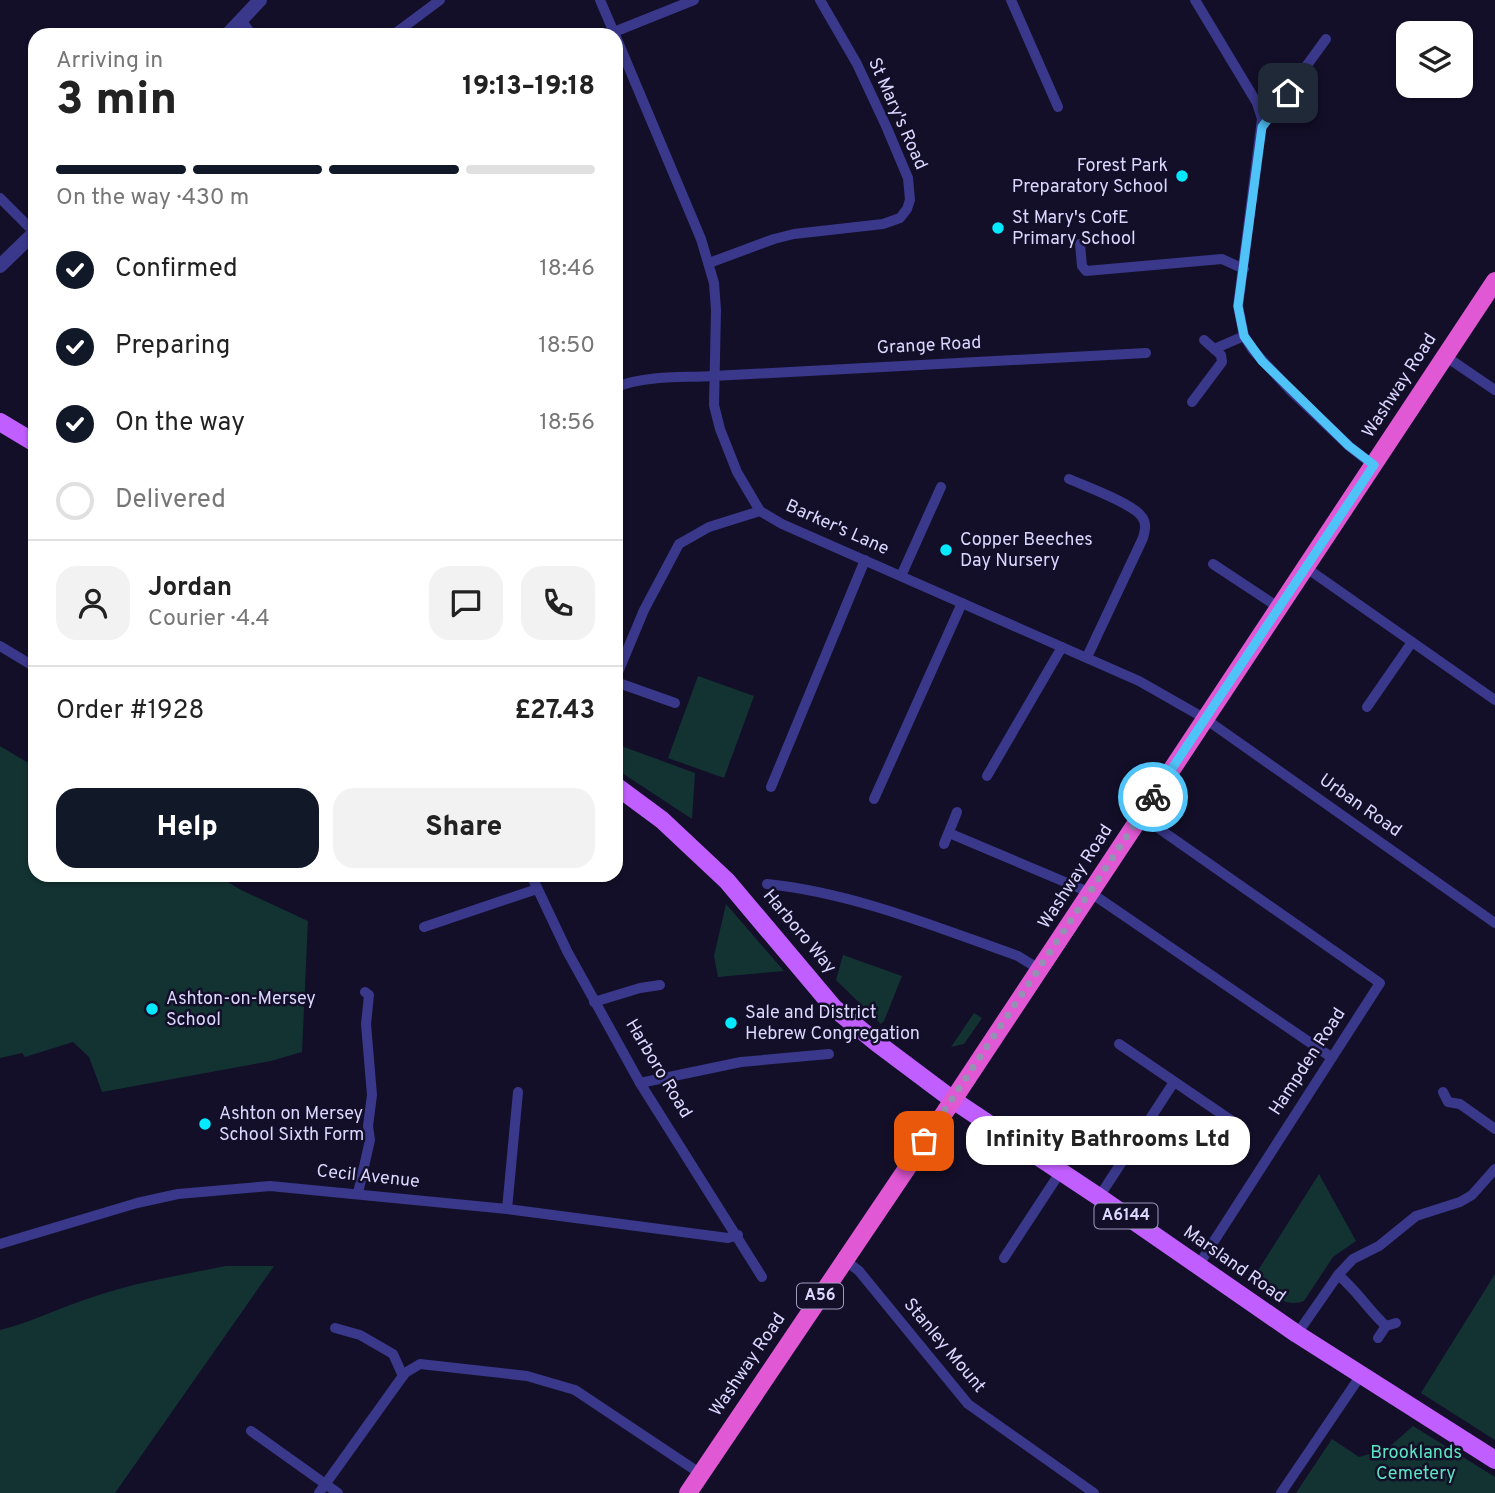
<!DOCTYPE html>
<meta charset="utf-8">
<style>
:root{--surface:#fff;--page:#f2f2f2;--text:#222;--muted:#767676;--line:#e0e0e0;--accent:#111827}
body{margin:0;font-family:Overpass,sans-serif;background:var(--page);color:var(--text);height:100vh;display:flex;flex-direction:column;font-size:26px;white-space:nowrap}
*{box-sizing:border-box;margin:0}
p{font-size:23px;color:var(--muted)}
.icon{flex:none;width:38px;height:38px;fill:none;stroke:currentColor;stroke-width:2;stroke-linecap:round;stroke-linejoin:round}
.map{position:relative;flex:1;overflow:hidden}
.panel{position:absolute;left:28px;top:28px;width:595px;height:854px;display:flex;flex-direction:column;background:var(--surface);border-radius:21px;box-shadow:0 2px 5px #0004}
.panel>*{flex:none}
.controls{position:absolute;left:1396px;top:21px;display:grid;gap:14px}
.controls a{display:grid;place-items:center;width:77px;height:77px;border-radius:14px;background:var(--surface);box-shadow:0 2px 5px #0004;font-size:35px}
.pin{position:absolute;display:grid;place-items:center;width:60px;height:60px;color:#fff;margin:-30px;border-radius:14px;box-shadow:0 4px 10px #0006}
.courier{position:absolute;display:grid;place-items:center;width:70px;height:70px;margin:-35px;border:5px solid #4fc3f7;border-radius:50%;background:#fff;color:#222;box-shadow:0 2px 9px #0007}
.bubble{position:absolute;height:49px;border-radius:21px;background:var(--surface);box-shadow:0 2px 5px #0004;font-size:23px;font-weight:800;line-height:49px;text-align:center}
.overview em{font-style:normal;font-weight:800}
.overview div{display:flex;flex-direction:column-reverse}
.overview{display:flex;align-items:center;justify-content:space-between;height:119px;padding:0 28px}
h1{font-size:46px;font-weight:800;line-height:52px}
.bar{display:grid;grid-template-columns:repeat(4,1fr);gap:10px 7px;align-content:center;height:84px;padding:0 28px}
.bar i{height:9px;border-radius:5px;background:var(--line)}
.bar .on{background:var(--accent)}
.bar p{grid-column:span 4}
.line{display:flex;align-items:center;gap:18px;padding:0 28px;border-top:2px solid var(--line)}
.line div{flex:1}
.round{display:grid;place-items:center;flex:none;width:74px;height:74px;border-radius:21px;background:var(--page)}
ol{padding:0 28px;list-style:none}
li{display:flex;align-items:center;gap:21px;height:77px}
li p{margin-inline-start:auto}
li .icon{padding:7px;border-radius:50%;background:var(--accent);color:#fff;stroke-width:4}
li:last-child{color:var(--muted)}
li i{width:38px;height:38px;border:4px solid var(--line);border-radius:50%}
.action{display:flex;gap:14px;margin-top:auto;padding:14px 28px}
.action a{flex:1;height:80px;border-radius:21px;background:var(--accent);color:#fff;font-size:28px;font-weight:800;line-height:80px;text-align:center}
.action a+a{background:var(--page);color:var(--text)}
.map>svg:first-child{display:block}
.green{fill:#123332}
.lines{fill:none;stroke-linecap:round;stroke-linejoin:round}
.minor{stroke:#3a388a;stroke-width:10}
.tertiary{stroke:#3a388a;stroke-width:14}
.primary{stroke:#c15eff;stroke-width:18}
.trunk{stroke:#e058d3;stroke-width:18}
.done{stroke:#9591b4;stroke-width:7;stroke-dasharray:0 12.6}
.route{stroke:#4fc3f7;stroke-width:9}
.poi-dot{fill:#03e9ff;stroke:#130f29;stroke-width:2.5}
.labels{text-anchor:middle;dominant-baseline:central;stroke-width:5;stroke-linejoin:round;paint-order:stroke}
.shield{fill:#130f29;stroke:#9f9bbf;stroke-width:2}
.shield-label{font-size:16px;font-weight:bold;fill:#dbd7ff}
.street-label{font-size:18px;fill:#dbd7ff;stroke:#130f29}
.poi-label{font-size:18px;fill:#dbd7ff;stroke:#130f29;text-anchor:start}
.park-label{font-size:18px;fill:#5de5c1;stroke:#130f29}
</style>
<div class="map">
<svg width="1495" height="1493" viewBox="0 0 1495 1493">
<rect width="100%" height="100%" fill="#130f29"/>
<g class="green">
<path d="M698 676 754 696 724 778 668 758Z"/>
<path d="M616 744 695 773 692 819 616 769Z"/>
<path d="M0 746 35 767V875H216L241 890 308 921 302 1052 271 1061 102 1092 89 1057 73 1042 25 1057 22 1053 0 1058Z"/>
<path d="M726 904 784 971 718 977 714 956Z"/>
<path d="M843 955 902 976 884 1021 881 1024 836 980Z"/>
<path d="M974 1013 982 1018 964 1044 951 1047Z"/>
<path d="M1319 1174 1356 1241 1333 1257 1304 1301C1284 1309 1268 1291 1252 1280Z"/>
<path d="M226 1266H274L115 1493H0V1330C32 1322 61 1307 93 1297 136 1282 182 1275 226 1266Z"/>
<path d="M1495 1274V1440L1421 1393Z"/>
<path d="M1413 1426 1495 1477V1493H1296L1332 1439 1359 1457 1387 1449Z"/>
</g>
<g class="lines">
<g class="minor">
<path d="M600 0 615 35"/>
<path d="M1011 0 1058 107"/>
<path d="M1195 0 1257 103 1262 119 1238 306 1244 336 1252 349 1290 390 1349 446 1373 465"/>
<path d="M241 20 252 35"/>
<path d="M614 32 694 0"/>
<path d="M393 35 440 0"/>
<path d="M616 37 701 239 714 283 716 310 714 405 720 429 737 472 760 511 782 524 1139 681 1204 718 1495 923"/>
<path d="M1262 127 1326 39"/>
<path d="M0 198 34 232"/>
<path d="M1080 244 1082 266 1086 271 1222 259 1244 269"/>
<path d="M709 263 774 239 794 234 883 224 900 218 907 209 910 200 908 178 886 126 857 64 820 0"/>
<path d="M1214 349 1244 336"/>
<path d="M1445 356 1495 390"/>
<path d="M616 387C648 375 680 378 713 376L1146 353"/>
<path d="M1192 402 1222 362 1221 355 1204 340"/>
<path d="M1069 479C1085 486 1134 504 1142 517 1147 524 1145 530 1143 538L1087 657"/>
<path d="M1213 564 1278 607"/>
<path d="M1305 567 1495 700"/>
<path d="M901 576 941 487"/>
<path d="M0 646 35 667"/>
<path d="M616 677 644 610 679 544 709 527 760 511"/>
<path d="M616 682 675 703"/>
<path d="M1367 707 1412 642"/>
<path d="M987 776 1062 647"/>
<path d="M771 787 865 560"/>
<path d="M874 799 962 603"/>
<path d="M1141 816 1380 983 1198 1266"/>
<path d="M949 833 1091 893 1331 1057"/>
<path d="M944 844 957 812"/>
<path d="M531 875 567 951 640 1083 762 1277"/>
<path d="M767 884C854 893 936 927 1018 956L1039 969"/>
<path d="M424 927 537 889"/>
<path d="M594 1002 640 988 660 985"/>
<path d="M1119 1044 1232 1121"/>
<path d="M640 1083 741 1062 829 1054"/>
<path d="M1443 1092 1448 1102 1460 1104 1495 1129"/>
<path d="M358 1193 370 1140 368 1126 372 1095 366 1024 369 995 365 992"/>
<path d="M1099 1197 1174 1082"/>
<path d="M507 1209 518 1092"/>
<path d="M0 1244 137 1203 178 1194 270 1186 507 1209 728 1238 738 1235"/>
<path d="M1004 1258 1061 1171"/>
<path d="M845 1260 859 1271 968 1404 1094 1493"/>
<path d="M1338 1275C1357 1290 1368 1310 1386 1326"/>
<path d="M335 1328 360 1335 393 1354 403 1376"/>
<path d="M1297 1334 1338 1275 1353 1259 1379 1246 1416 1216 1460 1202 1472 1195 1495 1169"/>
<path d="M1378 1338 1386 1326 1396 1323"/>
<path d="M251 1431 338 1493"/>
<path d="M319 1493 405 1373 420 1364 527 1376 575 1390 701 1474"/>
<path d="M1281 1493 1361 1375"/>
</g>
<g class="tertiary">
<path d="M227 35 260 0"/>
<path d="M0 266 35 232"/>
</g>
<g class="primary">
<path d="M0 422 35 443"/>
<path d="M616 786 662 820 727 881 834 1008 877 1043 953 1100 1099 1197 1297 1334 1495 1460"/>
</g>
<path class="trunk" d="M688 1493 953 1100 1495 281"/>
</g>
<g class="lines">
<path class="done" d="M924 1141 1153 797"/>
<path class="route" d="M1153 797 1374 465 1349 446 1262 361 1244 336 1238 306 1262 127 1288 93"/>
</g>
<g class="poi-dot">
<circle cx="1182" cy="176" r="7"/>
<circle cx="998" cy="228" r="7"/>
<circle cx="946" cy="550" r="7"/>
<circle cx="152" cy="1009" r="7"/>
<circle cx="731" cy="1023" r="7"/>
<circle cx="205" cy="1124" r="7"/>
</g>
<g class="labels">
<g class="shield">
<rect x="1094.5" y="1203.5" width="63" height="25" rx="5"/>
<rect x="797" y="1283.5" width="46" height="25" rx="5"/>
</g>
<g class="shield-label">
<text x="1126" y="1216">A6144</text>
<text x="820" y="1296">A56</text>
</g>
<g class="street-label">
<text transform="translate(897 114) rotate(66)">St Mary's Road</text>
<text transform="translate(929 346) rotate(-3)">Grange Road</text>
<text transform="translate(1400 386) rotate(-57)">Washway Road</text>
<text transform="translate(837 528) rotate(24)">Barker's Lane</text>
<text transform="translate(1360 806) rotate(35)">Urban Road</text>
<text transform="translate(1076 877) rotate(-57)">Washway Road</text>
<text transform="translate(799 932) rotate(50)">Harboro Way</text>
<text transform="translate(1308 1062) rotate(-57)">Hampden Road</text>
<text transform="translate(658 1069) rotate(59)">Harboro Road</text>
<text transform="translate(368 1177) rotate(6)">Cecil Avenue</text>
<text transform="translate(1234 1265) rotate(35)">Marsland Road</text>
<text transform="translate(944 1346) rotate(50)">Stanley Mount</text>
<text transform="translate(748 1365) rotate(-56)">Washway Road</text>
</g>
<g class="poi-label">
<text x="1168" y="166" text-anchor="end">Forest Park<tspan x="1168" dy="21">Preparatory School</tspan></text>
<text x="1012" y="218">St Mary's CofE<tspan x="1012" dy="21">Primary School</tspan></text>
<text x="960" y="540">Copper Beeches<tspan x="960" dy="21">Day Nursery</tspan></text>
<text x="166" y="999">Ashton-on-Mersey<tspan x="166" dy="21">School</tspan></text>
<text x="745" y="1013">Sale and District<tspan x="745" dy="21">Hebrew Congregation</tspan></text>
<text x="219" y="1114">Ashton on Mersey<tspan x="219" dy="21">School Sixth Form</tspan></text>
</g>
<g class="park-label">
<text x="1416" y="1453">Brooklands<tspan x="1416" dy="21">Cemetery</tspan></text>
</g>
</g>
</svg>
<div class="controls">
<a><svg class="icon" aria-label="layers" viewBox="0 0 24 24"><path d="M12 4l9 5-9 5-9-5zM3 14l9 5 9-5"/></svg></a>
</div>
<div class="pin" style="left:924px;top:1141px;background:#ea580c"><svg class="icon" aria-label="bag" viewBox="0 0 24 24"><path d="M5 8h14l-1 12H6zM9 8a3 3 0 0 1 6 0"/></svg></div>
<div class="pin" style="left:1288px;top:93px;background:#1f2937"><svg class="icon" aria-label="home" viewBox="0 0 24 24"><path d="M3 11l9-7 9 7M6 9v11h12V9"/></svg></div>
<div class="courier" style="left:1153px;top:797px"><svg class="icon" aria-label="bike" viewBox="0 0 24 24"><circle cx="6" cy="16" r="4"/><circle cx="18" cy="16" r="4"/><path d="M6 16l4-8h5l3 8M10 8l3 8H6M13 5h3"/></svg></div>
<div class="bubble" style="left:966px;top:1116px;width:284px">Infinity Bathrooms Ltd</div>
<section class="panel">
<div class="overview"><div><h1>3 min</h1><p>Arriving in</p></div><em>19:13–19:18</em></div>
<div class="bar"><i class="on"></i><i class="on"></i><i class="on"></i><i></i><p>On the way · 430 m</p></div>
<ol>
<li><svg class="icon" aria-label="check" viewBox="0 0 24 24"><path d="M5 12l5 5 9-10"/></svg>Confirmed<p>18:46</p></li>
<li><svg class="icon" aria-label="check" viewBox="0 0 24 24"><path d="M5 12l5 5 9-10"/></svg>Preparing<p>18:50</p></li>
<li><svg class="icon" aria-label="check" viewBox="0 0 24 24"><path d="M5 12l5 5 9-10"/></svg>On the way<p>18:56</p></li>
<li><i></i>Delivered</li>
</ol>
<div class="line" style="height:126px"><a class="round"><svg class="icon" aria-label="person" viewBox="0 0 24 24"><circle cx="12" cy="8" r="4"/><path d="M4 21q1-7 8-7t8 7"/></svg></a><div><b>Jordan</b><p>Courier · 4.4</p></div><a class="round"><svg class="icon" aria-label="chat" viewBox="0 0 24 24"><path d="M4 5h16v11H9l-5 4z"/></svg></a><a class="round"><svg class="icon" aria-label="phone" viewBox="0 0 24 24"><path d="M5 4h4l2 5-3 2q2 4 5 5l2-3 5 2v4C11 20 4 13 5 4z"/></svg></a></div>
<div class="line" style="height:91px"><div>Order #1928</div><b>£27.43</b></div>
<div class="action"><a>Help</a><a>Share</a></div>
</section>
</div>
